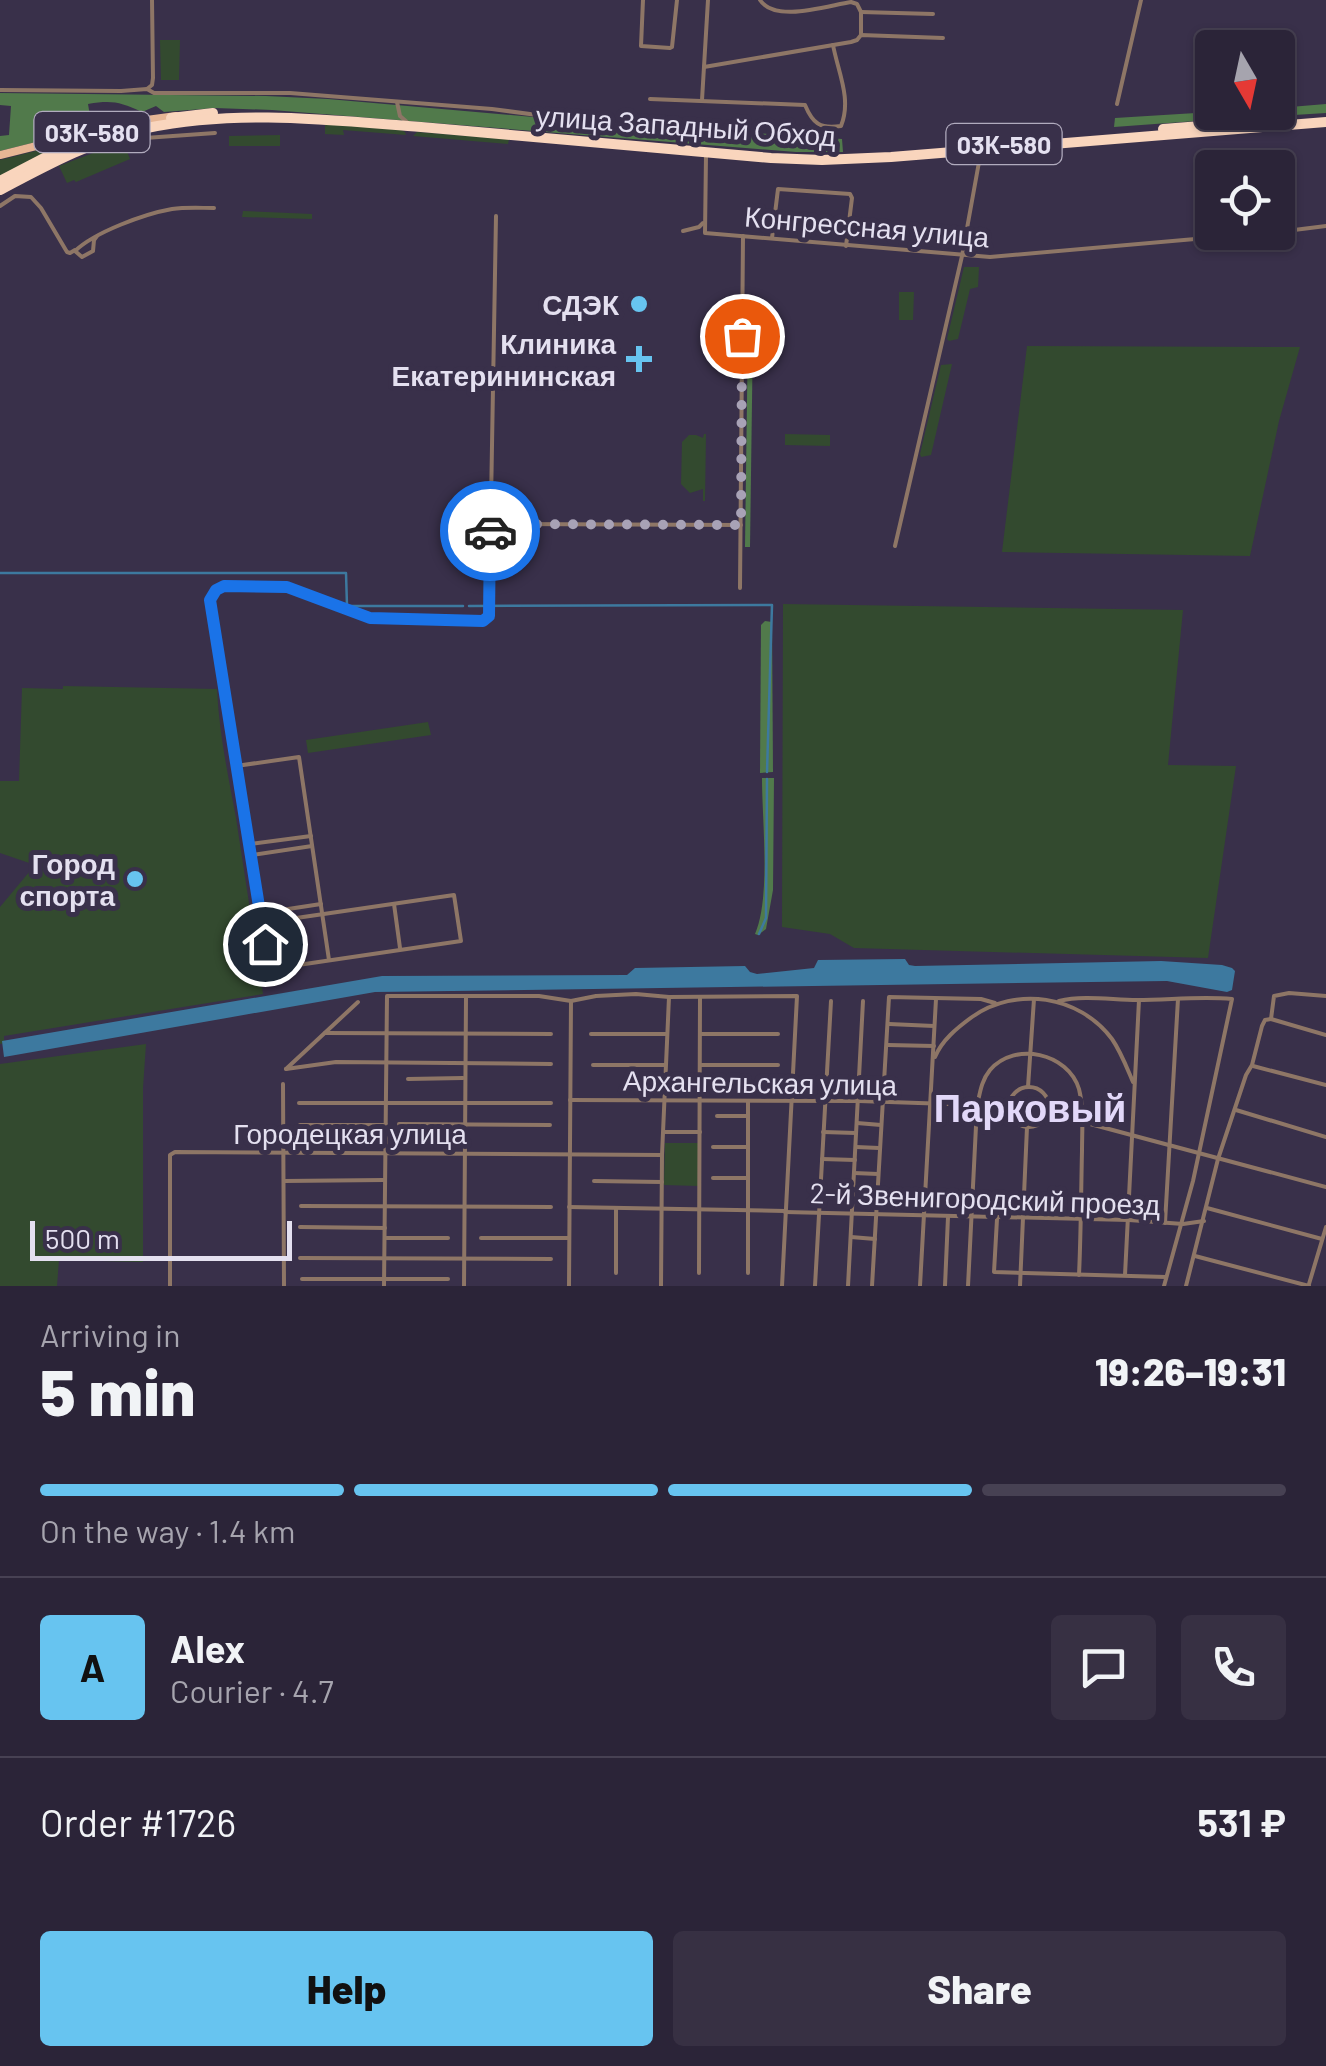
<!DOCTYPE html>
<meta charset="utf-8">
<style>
:root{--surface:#2b2438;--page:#373043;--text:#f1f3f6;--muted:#a6a4ae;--line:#474153;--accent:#67c4f0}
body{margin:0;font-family:Barlow,sans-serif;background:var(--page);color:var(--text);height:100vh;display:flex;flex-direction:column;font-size:38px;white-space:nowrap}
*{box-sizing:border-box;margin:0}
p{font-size:32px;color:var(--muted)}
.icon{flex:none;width:55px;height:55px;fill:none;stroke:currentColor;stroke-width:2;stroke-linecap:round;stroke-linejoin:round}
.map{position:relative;height:1286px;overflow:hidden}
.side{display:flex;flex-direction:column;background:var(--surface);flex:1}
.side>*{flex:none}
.needle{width:65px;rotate:171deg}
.buttons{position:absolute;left:1195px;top:30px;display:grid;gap:20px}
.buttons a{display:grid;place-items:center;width:100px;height:100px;border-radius:10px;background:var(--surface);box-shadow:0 2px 8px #0004,0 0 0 2px var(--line);font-size:50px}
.scale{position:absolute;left:30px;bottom:25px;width:262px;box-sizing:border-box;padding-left:10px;border:5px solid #e4e0f0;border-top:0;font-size:28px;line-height:35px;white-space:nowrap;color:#e4e0f0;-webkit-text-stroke:8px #39304a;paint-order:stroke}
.pin{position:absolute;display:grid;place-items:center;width:85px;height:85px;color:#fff;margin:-42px;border:5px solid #fff;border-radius:50%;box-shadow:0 2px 10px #0007}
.courier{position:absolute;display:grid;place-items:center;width:100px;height:100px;margin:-50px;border:8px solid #1a73e8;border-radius:50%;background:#fff;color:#222;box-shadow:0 2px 12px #0007}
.overview em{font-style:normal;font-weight:800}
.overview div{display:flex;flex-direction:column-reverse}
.overview{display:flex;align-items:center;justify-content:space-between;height:170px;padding:0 40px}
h1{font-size:65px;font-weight:800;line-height:75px}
.bar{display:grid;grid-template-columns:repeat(4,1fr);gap:15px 10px;align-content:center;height:120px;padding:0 40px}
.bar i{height:12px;border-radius:8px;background:var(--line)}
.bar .current{background:var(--accent)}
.bar p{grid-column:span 4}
.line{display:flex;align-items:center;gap:25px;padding:0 40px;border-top:2px solid var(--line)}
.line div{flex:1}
.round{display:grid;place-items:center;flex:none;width:105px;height:105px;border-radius:10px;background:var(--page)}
.primary-button{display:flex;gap:20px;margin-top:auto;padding:20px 40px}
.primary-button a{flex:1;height:115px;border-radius:10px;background:var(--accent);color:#111;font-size:40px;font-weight:800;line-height:115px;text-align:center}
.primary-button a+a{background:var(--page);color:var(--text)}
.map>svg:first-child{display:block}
.green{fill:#334a2f}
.forest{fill:#517a4b}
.water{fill:#3d799f}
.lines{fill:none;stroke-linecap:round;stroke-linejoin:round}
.stream{stroke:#3d799f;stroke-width:2.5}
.street{stroke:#8e7666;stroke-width:4}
.primary{stroke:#e7b695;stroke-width:8}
.highway{stroke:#f9d5bd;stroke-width:10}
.done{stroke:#a8a2b6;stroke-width:10;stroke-dasharray:0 18}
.route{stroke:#1a73e8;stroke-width:12}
.poi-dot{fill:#67c4f0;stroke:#39304a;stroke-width:4}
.labels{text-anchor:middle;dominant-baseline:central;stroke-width:10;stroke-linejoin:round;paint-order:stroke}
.shield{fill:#39304a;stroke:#b1abbe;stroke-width:2.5}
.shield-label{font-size:25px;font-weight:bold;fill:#e4e0f0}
.street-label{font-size:28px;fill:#e4e0f0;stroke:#39304a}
.poi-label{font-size:28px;font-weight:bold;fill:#e4e0f0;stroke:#39304a;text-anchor:end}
.district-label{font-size:38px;font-weight:bold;fill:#e2d8f9;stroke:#39304a}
</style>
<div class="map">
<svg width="1326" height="1286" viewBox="0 0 1326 1286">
<rect width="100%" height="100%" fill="#39304a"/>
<g class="green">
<path d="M160 40H180L179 80H161Z"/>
<path d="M325 123 401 130 405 132 406 135 343 130 344 135 325 134Z"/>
<path d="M417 132 509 139 508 144 413 136Z"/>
<path d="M280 135V146H229V136Z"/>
<path d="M63 144 0 178V160Z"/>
<path d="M125 146 130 159 76 182 74 180 67 183 59 166 101 150Z"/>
<path d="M243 211 312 214V219L242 217Z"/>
<path d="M964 267H979L978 287 970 289 958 339 949 341 947 339Z"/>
<path d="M899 292H914L913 320H899Z"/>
<path d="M1027 346 1300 347 1279 421 1250 556 1002 552Z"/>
<path d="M952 364 931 455 921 457 920 454 941 365Z"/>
<path d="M704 434H706L705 501H703V489L690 493 681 484 682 442 689 435H696L703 438Z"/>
<path d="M785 434 830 435V446L785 445Z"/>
<path d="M783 604 1183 610 1168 765 1236 766 1208 958 854 948 830 934 782 927Z"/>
<path d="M63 686 217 689C219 733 228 775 236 818 245 877 254 935 263 994L4 1036V1043L0 1044V907L35 865 0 853V781H19L22 688 63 689Z"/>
<path d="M428 722 431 735 308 753 306 740Z"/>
<path d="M146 1044 143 1088V1262L59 1260 57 1286H0V1064Z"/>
<path d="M665 1143H698V1186L664 1185Z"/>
</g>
<g class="forest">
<path d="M0 93 266 96 328 99 567 120 842 139 843 152H796L272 110 215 108 164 112 156 106 142 112C120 102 112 100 88 104L92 128 0 151V136L9 135 11 106 0 105Z"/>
<path d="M1326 104V113L1244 118V113L1278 112V108Z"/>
<path d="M1212 112 1224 113 1223 119 1114 127 1115 118Z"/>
<path d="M748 329H753L750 547H745Z"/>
<path d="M765 621 772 622 773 772 760 773 761 625Z"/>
<path d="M762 778H774L773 890 766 929 758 935 755 934C771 897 762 821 762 778Z"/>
</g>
<path class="water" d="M905 959 909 965 915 966 1161 961 1222 965 1232 968 1235 971 1232 990 1227 992 1167 981 375 992 4 1057 2 1041 382 976 627 975 635 968 745 966 750 972 757 974 814 968 818 960Z"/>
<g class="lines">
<g class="stream">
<path d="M0 573H346L347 606H463"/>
<path d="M469 606 772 605 767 772"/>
<path d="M759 934 766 918 767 779"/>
</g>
<g class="street">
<path d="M643 0 641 46 670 48 672 47 677 0"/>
<path d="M760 0C775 23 826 6 851 2L857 4 861 12"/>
<path d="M861 12 933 14"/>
<path d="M861 35V12"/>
<path d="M704 67 851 42 857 40 861 35 943 38"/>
<path d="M147 89 152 85 153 78 152 0"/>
<path d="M0 90 121 91 147 89 154 93H290L492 109 545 116"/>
<path d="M650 99 805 105C813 124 820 129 841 126 852 99 838 72 833 45"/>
<path d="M702 100 708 0"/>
<path d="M397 102 400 116 407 122"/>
<path d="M1117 104 1141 0"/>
<path d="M96 148 145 138 215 133"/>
<path d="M706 155 705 233 990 257 1274 232"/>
<path d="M0 206 15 196 31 197 41 208 67 252 70 253 75 250"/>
<path d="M683 231 699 227 703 223"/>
<path d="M1278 232 1326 226"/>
<path d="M97 236 94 240 93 251 82 257 75 251C95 232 144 214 172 209 186 207 200 208 214 208"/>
<path d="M772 238 778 189 850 194 852 198 846 246"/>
<path d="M491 524 741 525"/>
<path d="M895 546 962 256 981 151"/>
<path d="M740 588 743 236"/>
<path d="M236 766 299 757 329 960"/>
<path d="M251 844 311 836"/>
<path d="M252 855 312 846"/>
<path d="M394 904 400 948"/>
<path d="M262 913 321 904"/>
<path d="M262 923 454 895 461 941 271 969"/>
<path d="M267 966 271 968 269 972 265 970Z"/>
<path d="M268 966 210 600 216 590 224 586H261L287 587 370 617 466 622 483 621 489 617 496 216"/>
<path d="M1059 1001C1084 995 1112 1000 1137 1000 1169 1000 1200 996 1232 999L1193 1181 1164 1286"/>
<path d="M1271 1019 1326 1035"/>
<path d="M889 1024 934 1026"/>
<path d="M325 1033 551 1034"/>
<path d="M591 1034H667"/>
<path d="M700 1034H778"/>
<path d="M888 1045 934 1046"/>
<path d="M935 1057C942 1040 957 1028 972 1017 1016 986 1079 995 1112 1039 1121 1052 1127 1068 1133 1082"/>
<path d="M593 1065H665"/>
<path d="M700 1065H778"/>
<path d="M1253 1066 1326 1085"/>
<path d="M286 1069 336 1062 551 1064"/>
<path d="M286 1069 358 1002"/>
<path d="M408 1079 463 1078"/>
<path d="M283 1084 284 1286"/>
<circle cx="1029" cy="1107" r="20"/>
<path d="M1028 1087 1034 999"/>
<path d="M570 1100 859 1101 1008 1106"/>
<path d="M299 1103H551"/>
<path d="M1236 1110 1326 1137"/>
<path d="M1049 1113 1326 1187"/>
<path d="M717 1116H747"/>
<path d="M857 1123 881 1125"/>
<path d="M399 1124 550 1125"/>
<path d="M300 1125H386"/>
<path d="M665 1132H700"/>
<path d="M823 1132 856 1133"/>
<path d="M713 1147H748"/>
<path d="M856 1147 879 1148"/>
<path d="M822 1159 855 1160"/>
<path d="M854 1173 878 1174"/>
<path d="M713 1178H748"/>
<path d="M284 1181 384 1180"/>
<path d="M594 1181 662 1182"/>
<path d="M301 1206 551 1207"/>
<path d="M569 1207 785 1211"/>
<path d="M616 1208V1273"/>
<path d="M1207 1208 1322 1239"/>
<path d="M785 1212 1129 1220 1183 1224 1204 1221"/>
<path d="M997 1219 994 1272 1166 1277"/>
<path d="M1165 1223 1178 999"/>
<path d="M300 1227 385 1228"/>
<path d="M851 1237 875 1239"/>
<path d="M385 1238H448"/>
<path d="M481 1238H569"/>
<path d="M1195 1256 1309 1286"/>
<path d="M300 1258 551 1259"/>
<path d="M699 1273 700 997"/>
<path d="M748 1273V1101"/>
<path d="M1125 1275 1139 1000"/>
<path d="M302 1279H448"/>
<path d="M1309 1284 1326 1227"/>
<path d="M170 1286V1155L175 1152 662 1155"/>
<path d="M384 1286 387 996H539L571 1001 596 996 636 994 669 997 797 996 782 1286"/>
<path d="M464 1286 466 998"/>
<path d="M569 1286 571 1001"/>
<path d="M661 1286 662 1155 669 997"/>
<path d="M815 1286 831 1001"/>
<path d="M848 1286 863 1001"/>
<path d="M872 1286 889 997 981 999 995 1003"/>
<path d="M920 1286 936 999"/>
<path d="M945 1286 948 1217"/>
<path d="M968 1286 977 1106C980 1093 981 1081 990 1070 1015 1041 1068 1053 1079 1089 1084 1108 1082 1131 1082 1151 1081 1192 1081 1233 1079 1275"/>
<path d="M1020 1286 1027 1127"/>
<path d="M1186 1286 1218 1159 1246 1075 1252 1065 1262 1026 1265 1020 1271 1019 1274 996 1289 993 1326 996"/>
</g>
<path class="primary" d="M0 155 132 122 176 116"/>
<g class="highway">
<path d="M171 118 213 113"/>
<path d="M1163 129 1201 126"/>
<path d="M0 181 48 156 105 133"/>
<path d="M0 190C47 165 95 139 147 128 238 109 330 120 421 127 538 137 654 148 771 158L822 160 891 157 1326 122"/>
</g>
</g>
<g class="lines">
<path class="done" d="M490 531V524L741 525 742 336"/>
<path class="route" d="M265 944 210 600 216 590 224 586 287 587 370 618 483 621 489 616 490 531"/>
</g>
<g class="poi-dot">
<circle cx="639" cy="304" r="10"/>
<path d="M634 344h10v10h10v10h-10v10h-10v-10h-10v-10h10z"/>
<circle cx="135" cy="879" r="10"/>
</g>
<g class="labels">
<g class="shield">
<rect x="34.5" y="112" width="115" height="40" rx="8"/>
<rect x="946.5" y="124" width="115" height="40" rx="8"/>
</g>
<g class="shield-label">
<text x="92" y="132">03К-580</text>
<text x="1004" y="144">03К-580</text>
</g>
<g class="street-label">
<text transform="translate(686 125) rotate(4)">улица Западный Обход</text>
<text transform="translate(867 226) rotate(5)">Конгрессная улица</text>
<text transform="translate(760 1082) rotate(1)">Архангельская улица</text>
<text x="350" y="1133">Городецкая улица</text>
<text transform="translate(985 1198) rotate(2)">2-й Звенигородский проезд</text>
</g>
<g class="poi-label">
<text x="619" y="304">СДЭК</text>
<text x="616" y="343">Клиника<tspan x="616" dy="32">Екатерининская</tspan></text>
<text x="115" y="863">Город<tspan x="115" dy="32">спорта</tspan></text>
</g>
<g class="district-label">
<text x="1030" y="1107">Парковый</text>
</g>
</g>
</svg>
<div class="buttons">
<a><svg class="needle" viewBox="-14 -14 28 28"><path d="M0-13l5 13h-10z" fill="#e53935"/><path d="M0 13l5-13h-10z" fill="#a6a4ae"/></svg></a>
<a><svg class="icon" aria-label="locate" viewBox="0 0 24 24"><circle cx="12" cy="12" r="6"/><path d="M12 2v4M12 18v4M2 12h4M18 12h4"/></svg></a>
</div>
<div class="scale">500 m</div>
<div class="pin" style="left:742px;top:336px;background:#ea580c"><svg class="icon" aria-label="bag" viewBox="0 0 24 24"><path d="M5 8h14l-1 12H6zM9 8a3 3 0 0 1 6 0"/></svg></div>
<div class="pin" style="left:265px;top:944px;background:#1f2937"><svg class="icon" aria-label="home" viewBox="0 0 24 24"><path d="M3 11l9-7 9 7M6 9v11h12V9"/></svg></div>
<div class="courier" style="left:490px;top:531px"><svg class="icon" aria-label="car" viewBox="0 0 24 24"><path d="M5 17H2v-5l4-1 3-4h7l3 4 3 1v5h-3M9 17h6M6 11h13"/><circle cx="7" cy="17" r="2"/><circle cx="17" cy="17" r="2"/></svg></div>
</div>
<section class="side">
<div class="overview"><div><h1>5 min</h1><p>Arriving in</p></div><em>19:26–19:31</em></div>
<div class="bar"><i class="current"></i><i class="current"></i><i class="current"></i><i></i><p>On the way · 1.4 km</p></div>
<div class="line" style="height:180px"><b class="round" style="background:var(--accent);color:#111">A</b><div><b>Alex</b><p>Courier · 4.7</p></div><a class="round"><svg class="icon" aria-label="chat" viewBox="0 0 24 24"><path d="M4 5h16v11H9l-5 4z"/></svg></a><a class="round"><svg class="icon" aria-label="phone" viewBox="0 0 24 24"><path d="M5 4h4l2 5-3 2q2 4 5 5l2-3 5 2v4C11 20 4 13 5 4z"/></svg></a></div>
<div class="line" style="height:130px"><div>Order #1726</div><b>531 ₽</b></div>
<div class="primary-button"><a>Help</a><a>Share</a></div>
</section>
